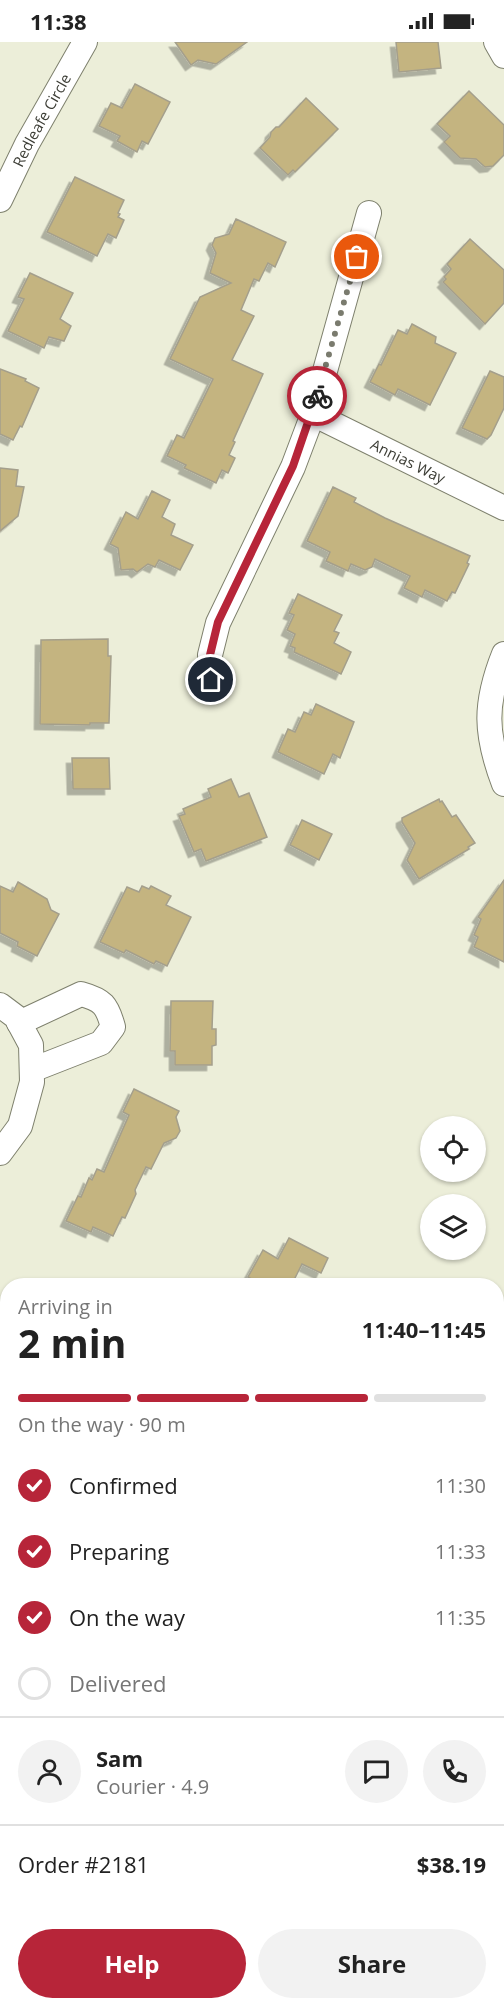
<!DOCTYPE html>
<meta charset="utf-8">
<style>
:root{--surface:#fff;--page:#f2f2f2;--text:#222;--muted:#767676;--line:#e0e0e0;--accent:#b72539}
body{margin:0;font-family:"Open Sans",sans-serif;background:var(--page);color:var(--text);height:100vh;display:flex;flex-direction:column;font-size:22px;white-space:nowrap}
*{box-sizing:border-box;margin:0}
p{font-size:20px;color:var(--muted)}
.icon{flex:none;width:33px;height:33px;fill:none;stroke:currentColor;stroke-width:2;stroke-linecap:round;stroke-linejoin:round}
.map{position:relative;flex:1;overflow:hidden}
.sheet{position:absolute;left:0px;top:1236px;width:504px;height:732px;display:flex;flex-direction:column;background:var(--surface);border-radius:24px 24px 0 0;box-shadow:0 2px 4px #0004}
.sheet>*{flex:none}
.controls{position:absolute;left:420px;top:1074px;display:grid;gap:12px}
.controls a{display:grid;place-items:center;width:66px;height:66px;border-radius:50%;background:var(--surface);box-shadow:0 2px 4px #0004;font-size:30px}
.pin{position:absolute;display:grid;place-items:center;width:51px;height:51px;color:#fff;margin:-26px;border:3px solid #fff;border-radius:50%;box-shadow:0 2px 6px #0007}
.courier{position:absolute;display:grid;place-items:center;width:60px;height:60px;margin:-30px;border:4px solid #b72539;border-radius:50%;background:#fff;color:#222;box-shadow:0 2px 8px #0007}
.overview em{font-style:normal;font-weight:700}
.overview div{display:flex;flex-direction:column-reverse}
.overview{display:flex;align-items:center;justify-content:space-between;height:102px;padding:0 18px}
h1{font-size:39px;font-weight:700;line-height:45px}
.bar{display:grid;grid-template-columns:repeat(4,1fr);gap:9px 6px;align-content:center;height:72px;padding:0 18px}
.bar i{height:8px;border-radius:4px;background:var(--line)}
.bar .selected{background:var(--accent)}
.bar p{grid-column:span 4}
.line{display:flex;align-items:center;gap:15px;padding:0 18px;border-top:2px solid var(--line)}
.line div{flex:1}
.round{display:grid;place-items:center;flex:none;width:63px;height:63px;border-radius:32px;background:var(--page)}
ol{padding:0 18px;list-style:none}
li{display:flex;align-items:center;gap:18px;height:66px}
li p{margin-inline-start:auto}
li .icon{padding:6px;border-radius:50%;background:var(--accent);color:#fff;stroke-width:4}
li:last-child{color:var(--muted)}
li i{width:33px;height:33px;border:3px solid var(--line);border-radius:50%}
.primary-button{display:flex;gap:12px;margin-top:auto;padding:12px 18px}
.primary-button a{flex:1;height:69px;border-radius:36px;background:var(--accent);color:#fff;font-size:24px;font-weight:700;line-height:69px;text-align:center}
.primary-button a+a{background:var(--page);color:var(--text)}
.status{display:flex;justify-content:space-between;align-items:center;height:42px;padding:0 30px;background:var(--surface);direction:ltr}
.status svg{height:16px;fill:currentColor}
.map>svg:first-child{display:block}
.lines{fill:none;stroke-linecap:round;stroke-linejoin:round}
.stream{stroke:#7ca782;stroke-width:7}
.building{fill:#c4b480;stroke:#a49f8c;stroke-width:1.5;filter:url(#shadow)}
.minor-casing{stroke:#7e806d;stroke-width:26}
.secondary-casing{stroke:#7e806d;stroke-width:35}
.minor{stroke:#fff;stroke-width:24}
.secondary{stroke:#fff;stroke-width:33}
.done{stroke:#7a7b6e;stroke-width:6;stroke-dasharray:0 10.8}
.route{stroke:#b72539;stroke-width:8}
.labels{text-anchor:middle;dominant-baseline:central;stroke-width:4.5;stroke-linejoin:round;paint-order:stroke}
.street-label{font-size:15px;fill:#3c3d35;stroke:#eceed9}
</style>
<div class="status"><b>11:38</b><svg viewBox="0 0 49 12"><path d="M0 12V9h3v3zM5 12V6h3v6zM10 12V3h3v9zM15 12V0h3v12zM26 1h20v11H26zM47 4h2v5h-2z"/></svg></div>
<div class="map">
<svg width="504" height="1968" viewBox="0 0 504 1968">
<defs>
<filter id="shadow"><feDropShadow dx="-5.5" dy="5.5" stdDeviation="0" flood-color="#0004"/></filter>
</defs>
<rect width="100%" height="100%" fill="#eceed9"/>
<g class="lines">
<g class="stream">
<path d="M0 1438 8 1441"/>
<path d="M496 1582 504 1584"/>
</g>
</g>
<g class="building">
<path d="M175 0H247L216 22 198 18 191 23Z"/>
<path d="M396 0H438L441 26 399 30Z"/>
<path d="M135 42 170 60 148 102 142 99 137 110 117 99 120 94 99 84 111 61 122 66Z"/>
<path d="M469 49 504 83V113L493 124 485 125 476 117 460 116 444 100 450 94 437 82Z"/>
<path d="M306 56 338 87 295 130 293 128 288 133 260 106 270 95 271 90 276 85H279Z"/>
<path d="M75 135 124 158 118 171 120 172 118 175 124 178 116 196 108 192 97 214 47 190Z"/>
<path d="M236 177 286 200 275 225 268 221 259 239 254 237 241 268 254 274 232 318 263 332 233 399 235 400 229 413 235 416 228 431 222 428 216 441 184 426 186 423 167 414 177 393 184 396 213 337 170 317 200 255 231 241 210 231 216 211 212 203 215 196 229 192Z"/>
<path d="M470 197 504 228V261L485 282 443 240 446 237 444 235 451 227 447 222Z"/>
<path d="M30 231 73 251 60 277 71 284 64 299 49 295 44 306 8 289 24 257 18 255Z"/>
<path d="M412 282 436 295 435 301 456 311 430 363 398 347 395 353 370 340 379 322 381 323 398 288 407 292Z"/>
<path d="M0 327 26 337 25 339 39 346 22 385 20 384 13 398 0 392Z"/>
<path d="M490 329 504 335V366L491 393 487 397 462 386Z"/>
<path d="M0 426 18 428 16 444 24 445 18 474 0 489Z"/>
<path d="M333 445 356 456 354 460 385 476 470 514 467 521 469 522 455 551 452 550 447 559 425 548 422 555 404 546 410 534 375 517 372 525 365 528 351 522 348 529 326 519 330 510 307 499Z"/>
<path d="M152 449 170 458 162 475 175 482 171 493 193 503 180 528 159 518 155 525 148 522 137 530 133 527 121 528 118 506 110 502 126 470 138 477Z"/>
<path d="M298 552 342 573 334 589 339 591 334 601 351 610 341 632 294 610 295 606 290 604 295 592 287 588 294 573 289 571Z"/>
<path d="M108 597V614H111L109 681H90V683L40 682 41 598Z"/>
<path d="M316 662 354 680 340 716 333 712 324 732 278 710 288 687 295 690 304 670 311 673Z"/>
<path d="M72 716H109L110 747H73Z"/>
<path d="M231 737 239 755 249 751 267 795 206 819 201 807 194 810 179 774 185 772 183 767 211 755 208 747Z"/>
<path d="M439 757 440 760 442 759 452 775 456 773 475 801 468 805 469 807 419 837 407 818 415 801 402 780V776Z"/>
<path d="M302 778 332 792 319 818 290 803Z"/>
<path d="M504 838V920L474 905 478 895 474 893 481 877 478 875Z"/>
<path d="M18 840 47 857 51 868 59 872 37 914 17 904 18 900 0 891V844L13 850Z"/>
<path d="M142 844 149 847 151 844 171 854 166 863 191 875 167 924 156 919 154 922 126 908 124 911 100 900 127 845 139 850Z"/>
<path d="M171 959H213L212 987H216V1003L212 1004V1023H175V1009H170Z"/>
<path d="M134 1047 179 1069 176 1075 180 1089 176 1096 164 1101 151 1127 146 1125 135 1148 136 1152 125 1176 122 1175 113 1194 93 1185 91 1190 66 1179 78 1154 81 1155 89 1136 92 1138 97 1127 104 1130 129 1073 123 1070Z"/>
<path d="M289 1196 328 1216 321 1231 302 1222 291 1244H263L248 1235 263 1208 278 1217Z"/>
</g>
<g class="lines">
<g class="minor-casing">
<g id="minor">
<path d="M496 0 504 14"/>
<path id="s1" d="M0 158 27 102 85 0"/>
<path id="s2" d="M313 372 504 466"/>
<path d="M504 612C484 662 485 692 504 742"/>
<path d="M211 638 210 613 218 581 293 425 313 372 369 171"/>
<path d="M0 963 16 975 31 1003 32 1040 20 1084 0 1111"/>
<path d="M19 981 81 952C103 958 107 963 113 985L101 1001 32 1028"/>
<path d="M259 1960 266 1968"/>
</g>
</g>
<g class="secondary-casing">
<g id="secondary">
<path d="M496 1686 504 1681"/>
<path d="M0 1962 8 1958"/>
</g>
</g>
<use href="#minor" class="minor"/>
<use href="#secondary" class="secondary"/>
</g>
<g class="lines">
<path class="done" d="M317 354 357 215"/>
<path class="route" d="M211 638 210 613 218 580 293 424 317 354"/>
</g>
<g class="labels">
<g class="street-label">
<text stroke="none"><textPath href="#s1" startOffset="90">Redleafe Circle</textPath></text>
<text stroke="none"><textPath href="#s2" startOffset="106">Annias Way</textPath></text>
</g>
</g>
</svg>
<div class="controls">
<a><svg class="icon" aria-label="locate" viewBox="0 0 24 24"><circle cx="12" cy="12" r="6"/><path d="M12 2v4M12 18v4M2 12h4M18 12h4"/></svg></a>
<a><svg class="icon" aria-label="layers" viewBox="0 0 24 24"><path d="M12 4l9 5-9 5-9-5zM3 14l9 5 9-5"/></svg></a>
</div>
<div class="pin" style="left:357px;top:215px;background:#ea580c"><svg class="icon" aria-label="bag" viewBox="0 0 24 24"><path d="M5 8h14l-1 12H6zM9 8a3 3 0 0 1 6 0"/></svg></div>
<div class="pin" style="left:211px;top:638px;background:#1f2937"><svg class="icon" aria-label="home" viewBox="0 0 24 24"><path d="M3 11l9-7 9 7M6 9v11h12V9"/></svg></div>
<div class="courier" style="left:317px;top:354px"><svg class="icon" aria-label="bike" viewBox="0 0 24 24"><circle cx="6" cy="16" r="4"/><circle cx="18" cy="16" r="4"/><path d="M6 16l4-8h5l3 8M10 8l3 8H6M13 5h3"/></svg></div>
<section class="sheet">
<div class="overview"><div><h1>2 min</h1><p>Arriving in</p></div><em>11:40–11:45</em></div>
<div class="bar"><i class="selected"></i><i class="selected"></i><i class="selected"></i><i></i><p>On the way · 90 m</p></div>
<ol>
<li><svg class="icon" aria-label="check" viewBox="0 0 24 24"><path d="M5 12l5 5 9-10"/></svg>Confirmed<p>11:30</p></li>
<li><svg class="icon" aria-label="check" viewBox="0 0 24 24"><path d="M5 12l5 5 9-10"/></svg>Preparing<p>11:33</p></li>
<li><svg class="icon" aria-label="check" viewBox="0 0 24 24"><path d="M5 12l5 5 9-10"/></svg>On the way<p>11:35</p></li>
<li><i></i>Delivered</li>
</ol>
<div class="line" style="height:108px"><a class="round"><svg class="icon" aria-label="person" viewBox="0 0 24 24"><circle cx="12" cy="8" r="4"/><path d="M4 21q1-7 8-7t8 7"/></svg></a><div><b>Sam</b><p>Courier · 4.9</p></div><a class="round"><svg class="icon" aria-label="chat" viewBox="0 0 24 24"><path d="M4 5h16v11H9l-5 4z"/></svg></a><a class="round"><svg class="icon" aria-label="phone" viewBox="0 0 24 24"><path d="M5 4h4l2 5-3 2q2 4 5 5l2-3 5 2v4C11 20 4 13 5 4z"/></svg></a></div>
<div class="line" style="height:78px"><div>Order #2181</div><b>$38.19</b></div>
<div class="primary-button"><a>Help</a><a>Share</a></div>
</section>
</div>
